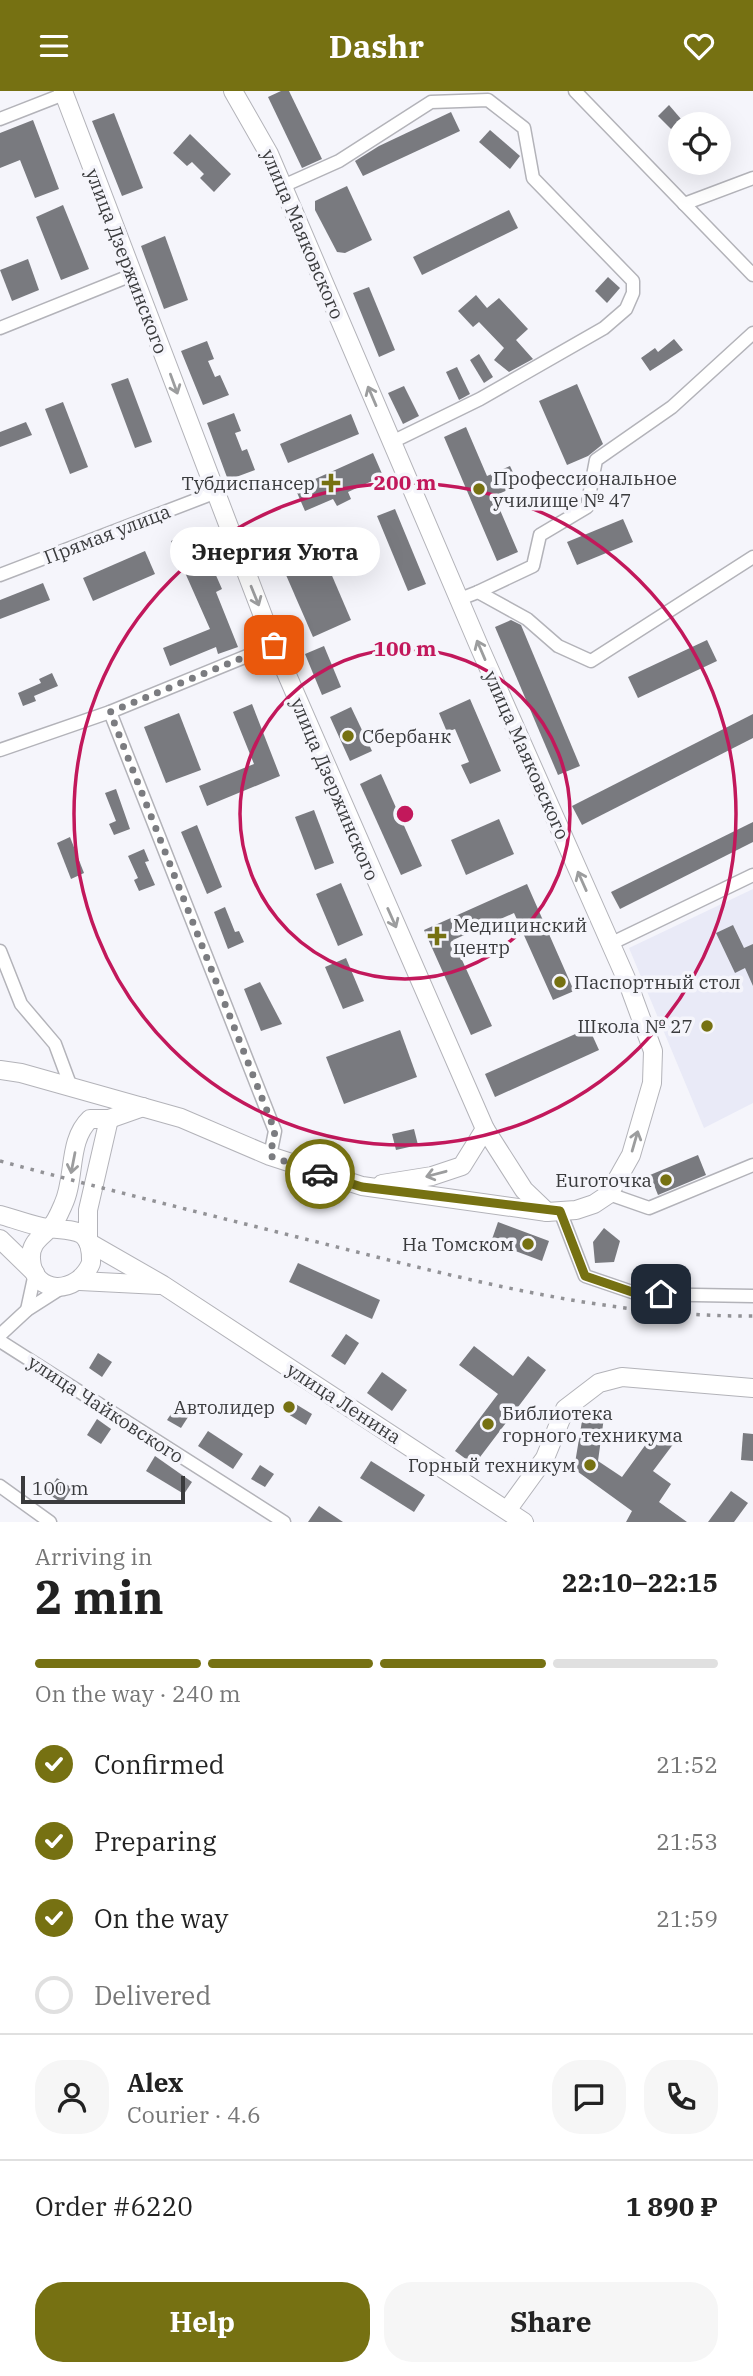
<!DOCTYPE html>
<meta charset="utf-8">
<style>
:root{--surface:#fff;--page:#f6f6f6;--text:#222;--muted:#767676;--line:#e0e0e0;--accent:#767112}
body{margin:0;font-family:"IBM Plex Serif",serif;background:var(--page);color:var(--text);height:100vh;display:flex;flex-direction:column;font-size:26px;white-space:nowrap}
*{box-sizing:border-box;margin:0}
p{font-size:23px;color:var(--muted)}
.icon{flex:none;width:38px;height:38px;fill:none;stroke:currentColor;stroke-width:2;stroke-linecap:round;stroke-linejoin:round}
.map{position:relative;height:1431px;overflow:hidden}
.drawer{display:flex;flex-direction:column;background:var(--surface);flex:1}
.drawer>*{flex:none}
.controls{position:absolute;left:668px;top:21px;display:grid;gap:14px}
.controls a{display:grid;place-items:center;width:63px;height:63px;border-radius:50%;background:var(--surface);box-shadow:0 7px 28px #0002;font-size:35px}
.scale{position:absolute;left:21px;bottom:18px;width:164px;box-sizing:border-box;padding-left:7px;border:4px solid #3a3b3d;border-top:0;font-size:19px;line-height:24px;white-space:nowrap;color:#3a3b3d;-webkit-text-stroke:5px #f5f5fb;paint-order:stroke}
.pin{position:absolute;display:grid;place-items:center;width:60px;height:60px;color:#fff;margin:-30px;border-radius:14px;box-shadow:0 4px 10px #0006}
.courier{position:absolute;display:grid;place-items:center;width:70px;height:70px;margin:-35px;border:5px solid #767112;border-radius:50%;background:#fff;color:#222;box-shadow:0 2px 9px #0007}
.bubble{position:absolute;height:49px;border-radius:24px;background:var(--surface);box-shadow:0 7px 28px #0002;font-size:23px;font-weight:700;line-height:49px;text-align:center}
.overview em{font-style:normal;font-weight:700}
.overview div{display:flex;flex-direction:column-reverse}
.overview{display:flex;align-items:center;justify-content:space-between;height:119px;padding:0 35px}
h1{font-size:46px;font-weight:700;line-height:52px}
.bar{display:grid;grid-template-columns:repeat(4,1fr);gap:10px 7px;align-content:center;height:84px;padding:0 35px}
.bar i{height:9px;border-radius:5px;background:var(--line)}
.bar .active{background:var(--accent)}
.bar p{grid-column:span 4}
.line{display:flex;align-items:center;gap:18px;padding:0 35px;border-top:2px solid var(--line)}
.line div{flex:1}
.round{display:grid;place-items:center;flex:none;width:74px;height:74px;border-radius:28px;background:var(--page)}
ol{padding:0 35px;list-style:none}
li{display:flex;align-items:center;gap:21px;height:77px}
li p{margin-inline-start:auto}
li .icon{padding:7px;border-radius:50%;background:var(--accent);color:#fff;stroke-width:4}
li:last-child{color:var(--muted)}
li i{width:38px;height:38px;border:4px solid var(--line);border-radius:50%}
.primary-button{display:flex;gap:14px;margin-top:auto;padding:14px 35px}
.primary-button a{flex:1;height:80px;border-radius:28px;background:var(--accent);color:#fff;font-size:28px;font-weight:700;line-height:80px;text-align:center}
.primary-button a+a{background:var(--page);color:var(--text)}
header{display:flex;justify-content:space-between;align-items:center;height:91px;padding:0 35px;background:var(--accent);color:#fff;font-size:32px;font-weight:700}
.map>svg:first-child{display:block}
.built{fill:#e9eaf7}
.building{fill:#797a7f}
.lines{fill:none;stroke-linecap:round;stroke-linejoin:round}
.street-casing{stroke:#b3b3b9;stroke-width:15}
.secondary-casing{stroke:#b3b3b9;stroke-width:20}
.street{stroke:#fff;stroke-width:12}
.secondary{stroke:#fff;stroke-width:18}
.rail{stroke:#929296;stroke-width:3.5;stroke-dasharray:3.5 7;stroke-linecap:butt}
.oneway{stroke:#9c9d9e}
.done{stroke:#7b7c80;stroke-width:7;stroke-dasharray:0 12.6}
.route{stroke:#767112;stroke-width:9}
.ring{fill:none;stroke:#c2185b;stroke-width:3.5}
.poi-dot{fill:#767112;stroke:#f5f5fb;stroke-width:2.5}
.labels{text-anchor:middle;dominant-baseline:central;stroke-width:7;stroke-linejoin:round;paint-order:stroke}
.street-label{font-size:19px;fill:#3a3b3d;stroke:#f5f5fb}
.poi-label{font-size:19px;fill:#3a3b3d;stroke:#f5f5fb;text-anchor:end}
.centre{fill:#c2185b;stroke:#f5f5fb;stroke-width:3.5}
.ring-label{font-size:21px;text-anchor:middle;font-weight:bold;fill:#c2185b;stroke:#f5f5fb;stroke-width:7;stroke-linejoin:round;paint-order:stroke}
</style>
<header><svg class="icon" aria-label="menu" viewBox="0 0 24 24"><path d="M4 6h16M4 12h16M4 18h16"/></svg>Dashr<svg class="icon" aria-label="heart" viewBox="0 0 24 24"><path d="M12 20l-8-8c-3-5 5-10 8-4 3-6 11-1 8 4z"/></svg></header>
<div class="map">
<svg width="753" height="1431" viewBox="0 0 753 1431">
<rect width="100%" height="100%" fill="#f5f5fb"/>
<path class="built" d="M753 798V1012L704 1037 629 857Z"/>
<g class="building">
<path d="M281 0H289L322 68 302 77 268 6Z"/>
<path d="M669 14 681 28 671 38 658 25Z"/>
<path d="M451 21 460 40 363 85 355 70 379 55Z"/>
<path d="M114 22 143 97 122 105 92 30Z"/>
<path d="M33 29 59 98 35 107 20 69 0 77V42Z"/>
<path d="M490 39 520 65 510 78 479 51Z"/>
<path d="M190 43 231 83 214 101 200 87 204 83 192 71 187 75 173 62Z"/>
<path d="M347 95 372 149 345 162 337 161 315 119V110Z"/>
<path d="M63 114 89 178 61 189 36 126Z"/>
<path d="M509 119 518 137 422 184 413 166Z"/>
<path d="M165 145 188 209 164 218 141 155Z"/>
<path d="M28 168 39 199 12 210 0 179Z"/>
<path d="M608 186 620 197 607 212 595 200Z"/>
<path d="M369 196 395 259 379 266 353 202Z"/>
<path d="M476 204 487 217 499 207 528 238 516 249 533 268 509 281 494 269 504 257 479 231 473 236 458 220Z"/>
<path d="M674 248 683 259 650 280 641 267 655 257 658 261Z"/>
<path d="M207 250 214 268 208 270 215 286 220 284 229 304 203 314 181 260Z"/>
<path d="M479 263 493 286 484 292 470 269Z"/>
<path d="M457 276 470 303 459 309 446 281Z"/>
<path d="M128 287 152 351 135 357 111 293Z"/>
<path d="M577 293 603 353 588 365 567 374 539 310Z"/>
<path d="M404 295 419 325 403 333 388 302Z"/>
<path d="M63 311 88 376 70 383 45 318Z"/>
<path d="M234 322 241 340 235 342 242 360 247 358 255 379 228 389 207 332Z"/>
<path d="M351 323 359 343 288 372 280 353Z"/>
<path d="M26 331 32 344 0 356V341Z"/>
<path d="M466 336 487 385 510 375 519 394 494 405 518 461 497 470 444 346Z"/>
<path d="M373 362 383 385 348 401 351 408 337 415 333 408 305 420 295 397Z"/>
<path d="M395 418 426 493 408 500 377 425Z"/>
<path d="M623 428 633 451 577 474 567 451Z"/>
<path d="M196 439 222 498 216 501 238 556 218 563 216 556 170 575 163 557 210 538 171 450Z"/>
<path d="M315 445 351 529 313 546 276 461Z"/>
<path d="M145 460 155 483 93 510 83 487Z"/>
<path d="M43 492 50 509 0 528V509Z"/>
<path d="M511 529 521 534 580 675 558 684 495 536Z"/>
<path d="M707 549 717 570 638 607 628 586Z"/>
<path d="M324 555 341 596 322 604 305 563Z"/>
<path d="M52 582 58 595 34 605 36 610 23 615 18 602 41 592 39 588Z"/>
<path d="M470 608 501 680 470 693 461 674 469 671 455 638 447 641 439 622Z"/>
<path d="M252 613 280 685 207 715 199 695 254 673 233 621Z"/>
<path d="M351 616 372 660 350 670 330 626Z"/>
<path d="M179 622 201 679 166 692 144 636Z"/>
<path d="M753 623V647L582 734 572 715Z"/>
<path d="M381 683 422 775 401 784 360 693Z"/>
<path d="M116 698 130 738 114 744 109 733 116 730 105 702Z"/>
<path d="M314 719 334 772 315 779 295 726Z"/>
<path d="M499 728 514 763 466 784 451 749Z"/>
<path d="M753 731V751L620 818 611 801Z"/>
<path d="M197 734 222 796 207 803 181 741Z"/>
<path d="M70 746 84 782 71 788 57 752Z"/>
<path d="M144 758 149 770 145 771 155 794 139 800 134 789 138 787 128 765Z"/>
<path d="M341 792 363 844 338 855 316 803Z"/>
<path d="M527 793 574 900 553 909 514 822 453 849 492 935 471 944 424 839Z"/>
<path d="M225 816 235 841 239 840 244 851 228 858 214 821Z"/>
<path d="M733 834 744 857 753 853V895L745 877 735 882 716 842Z"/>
<path d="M346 867 364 910 343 918 325 876Z"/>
<path d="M260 891 282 933 261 940 244 898Z"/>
<path d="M589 937 599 959 495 1006 485 983Z"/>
<path d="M400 939 417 986 344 1013 326 966Z"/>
<path d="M414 1038 418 1054 396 1059 392 1043Z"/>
<path d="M698 1064 706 1084 658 1104 650 1084Z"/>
<path d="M498 1131 549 1150 542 1170 491 1151Z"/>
<path d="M604 1137 620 1150 614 1171 595 1172 593 1151Z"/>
<path d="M298 1172 380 1209 372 1228 289 1191Z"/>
<path d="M346 1243 359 1252 345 1274 331 1265Z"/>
<path d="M474 1255 513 1285 528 1265 546 1279 474 1374 455 1360 498 1303 459 1274Z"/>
<path d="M98 1262 112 1271 102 1286 89 1277Z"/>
<path d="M382 1281 407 1299 392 1320 367 1302Z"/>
<path d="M289 1309 312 1323 306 1334 283 1320Z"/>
<path d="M177 1314 190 1323 181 1337 167 1329Z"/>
<path d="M584 1318 605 1319 598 1370 622 1386 657 1338 674 1352 653 1380 671 1393 659 1411 687 1431H626L632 1420 574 1378Z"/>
<path d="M97 1328 111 1338 101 1353 87 1344Z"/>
<path d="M208 1340 243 1363 233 1378 198 1355Z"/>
<path d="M743 1342 753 1343V1370L741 1369Z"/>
<path d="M155 1365 192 1391 184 1403 146 1380Z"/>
<path d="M371 1370 425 1404 414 1421 360 1387Z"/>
<path d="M260 1374 274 1383 265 1396 251 1388Z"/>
<path d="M57 1387 72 1397 62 1412 47 1402Z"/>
<path d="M731 1400 748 1412 734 1431H708Z"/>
<path d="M319 1415 343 1431H308Z"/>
</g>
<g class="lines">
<g class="street-casing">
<g id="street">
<path d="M575 0 753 184"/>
<path d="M0 28 64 3"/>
<path d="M283 95 339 70 431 11 488 9 524 37 533 87 633 190V202L626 218 604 237 480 308 392 351"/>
<path d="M684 113 753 87"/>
<path d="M0 237 132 184"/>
<path d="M0 484 214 402"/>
<path d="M478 501 533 475 540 444 587 416 596 369 672 316 753 242"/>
<path d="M460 508 478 501 527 528 558 555 591 570 753 466"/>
<path d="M110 621 275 1040 270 1065"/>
<path d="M0 659 110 621 274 554"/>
<path d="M610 853 753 784"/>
<path d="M0 860 21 913 55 953 71 996"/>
<path d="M609 1103 649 1117 753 1074"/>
<path d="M560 1120 585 1185 638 1203 753 1205"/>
<path d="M27 1219 35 1182"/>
<path d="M0 1244 27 1219 63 1196"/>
<path d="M0 1250 284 1431"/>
<path d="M0 1395 50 1431"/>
</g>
</g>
<g class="secondary-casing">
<g id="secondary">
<path d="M63 0 274 554 485 1038 462 1075 432 1085 382 1093"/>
<path d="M0 979 21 982 181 1027 270 1065 362 1095 547 1121 576 1119 594 1113 609 1103 631 1064 652 992 653 960 628 892 479 555 269 63 233 0"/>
<path d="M109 1028 88 1119V1151L163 1194 524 1431"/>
<path d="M485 1038 524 1099 547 1121"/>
<path d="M0 1124C16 1128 32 1135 48 1137 74 1140 92 1136 91 1172 78 1204 33 1205 31 1168 30 1152 40 1147 49 1138 55 1133 60 1121 63 1114 76 1087 67 1050 90 1028H109L143 1016"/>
<path d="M0 1148 35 1182"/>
<path d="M80 1190 159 1194"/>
<path d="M508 1418 545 1367 565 1318 599 1292 622 1286 753 1297"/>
</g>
</g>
<use href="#street" class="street"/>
<use href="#secondary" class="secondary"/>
<path class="rail" d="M0 1070C115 1101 230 1129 345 1158 480 1192 613 1226 753 1225"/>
</g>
<defs><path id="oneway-shaft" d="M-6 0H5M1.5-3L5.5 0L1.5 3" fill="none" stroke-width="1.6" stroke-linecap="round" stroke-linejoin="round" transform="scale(1.75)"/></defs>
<g class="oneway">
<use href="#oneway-shaft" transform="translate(174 293) rotate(70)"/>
<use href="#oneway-shaft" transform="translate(372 305) rotate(-113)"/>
<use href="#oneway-shaft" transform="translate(255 505) rotate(68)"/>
<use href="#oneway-shaft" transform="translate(481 559) rotate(-113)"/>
<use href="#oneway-shaft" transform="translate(582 790) rotate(-114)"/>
<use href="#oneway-shaft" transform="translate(392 827) rotate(66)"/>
<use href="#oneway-shaft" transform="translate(635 1050) rotate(-74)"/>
<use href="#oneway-shaft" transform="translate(73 1072) rotate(101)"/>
<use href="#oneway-shaft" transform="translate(436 1083) rotate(165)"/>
</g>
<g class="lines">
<path class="done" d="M274 554 110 621 275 1040 270 1065 320 1083"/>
<path class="route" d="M320 1083 362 1096 560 1120 585 1185 638 1203H661"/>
</g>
<g class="ring">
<circle cx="405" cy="723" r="165"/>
<circle cx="405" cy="723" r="331"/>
</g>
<g class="poi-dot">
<path d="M327.5 381.5h7v7h7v7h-7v7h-7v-7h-7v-7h7z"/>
<circle cx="479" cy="398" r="7"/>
<circle cx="348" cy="645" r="7"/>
<path d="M433.5 834.5h7v7h7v7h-7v7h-7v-7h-7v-7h7z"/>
<circle cx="560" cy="891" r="7"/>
<circle cx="707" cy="935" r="7"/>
<circle cx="666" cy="1089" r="7"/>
<circle cx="528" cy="1153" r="7"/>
<circle cx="289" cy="1316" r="7"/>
<circle cx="488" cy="1333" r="7"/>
<circle cx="590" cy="1374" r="7"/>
</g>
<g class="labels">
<g class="street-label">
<text transform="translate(303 143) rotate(67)">улица Маяковского</text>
<text transform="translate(127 170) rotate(69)">улица Дзержинского</text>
<text transform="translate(107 443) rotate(-21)">Прямая улица</text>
<text transform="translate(527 664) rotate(66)">улица Маяковского</text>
<text transform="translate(335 698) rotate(67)">улица Дзержинского</text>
<text transform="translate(344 1312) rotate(33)">улица Ленина</text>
<text transform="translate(106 1318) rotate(33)">улица Чайковского</text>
</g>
<g class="poi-label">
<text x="493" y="387" text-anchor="start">Профессиональное<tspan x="493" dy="22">училище № 47</tspan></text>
<text x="315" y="392">Тубдиспансер</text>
<text x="362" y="645" text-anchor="start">Сбербанк</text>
<text x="453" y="834" text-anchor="start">Медицинский<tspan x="453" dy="22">центр</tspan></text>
<text x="574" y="891" text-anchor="start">Паспортный стол</text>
<text x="693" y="935">Школа № 27</text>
<text x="652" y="1089">Euroточка</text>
<text x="514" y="1153">На Томском</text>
<text x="275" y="1316">Автолидер</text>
<text x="502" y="1322" text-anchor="start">Библиотека<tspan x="502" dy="22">горного техникума</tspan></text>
<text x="576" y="1374">Горный техникум</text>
</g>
</g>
<circle cx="405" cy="723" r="10" class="centre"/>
<g class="ring-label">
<text x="405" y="399">200 m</text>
<text x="405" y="565">100 m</text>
</g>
</svg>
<div class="controls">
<a><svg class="icon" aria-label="locate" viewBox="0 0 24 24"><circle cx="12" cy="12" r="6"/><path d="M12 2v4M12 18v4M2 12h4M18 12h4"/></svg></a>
</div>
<div class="scale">100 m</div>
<div class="pin" style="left:274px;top:554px;background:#ea580c"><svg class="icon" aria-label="bag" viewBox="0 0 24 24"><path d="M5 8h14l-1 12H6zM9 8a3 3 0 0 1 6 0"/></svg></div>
<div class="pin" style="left:661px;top:1203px;background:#1f2937"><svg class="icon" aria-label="home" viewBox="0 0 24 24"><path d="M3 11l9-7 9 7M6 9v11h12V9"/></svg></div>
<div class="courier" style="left:320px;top:1083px"><svg class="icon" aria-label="car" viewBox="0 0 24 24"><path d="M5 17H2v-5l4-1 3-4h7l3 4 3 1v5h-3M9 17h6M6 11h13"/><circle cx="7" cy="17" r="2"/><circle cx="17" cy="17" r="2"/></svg></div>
<div class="bubble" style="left:170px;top:436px;width:210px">Энергия Уюта</div>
</div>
<section class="drawer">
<div class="overview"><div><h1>2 min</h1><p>Arriving in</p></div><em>22:10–22:15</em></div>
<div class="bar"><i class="active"></i><i class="active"></i><i class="active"></i><i></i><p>On the way · 240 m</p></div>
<ol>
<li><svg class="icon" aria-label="check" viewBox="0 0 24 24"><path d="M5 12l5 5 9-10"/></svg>Confirmed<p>21:52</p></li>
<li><svg class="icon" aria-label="check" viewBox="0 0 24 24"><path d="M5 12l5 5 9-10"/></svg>Preparing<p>21:53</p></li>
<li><svg class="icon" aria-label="check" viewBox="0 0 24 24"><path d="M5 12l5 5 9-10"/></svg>On the way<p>21:59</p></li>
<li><i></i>Delivered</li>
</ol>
<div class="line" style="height:126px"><a class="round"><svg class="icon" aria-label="person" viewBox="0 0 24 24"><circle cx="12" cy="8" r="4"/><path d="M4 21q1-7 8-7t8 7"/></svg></a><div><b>Alex</b><p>Courier · 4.6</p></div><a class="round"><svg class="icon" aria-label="chat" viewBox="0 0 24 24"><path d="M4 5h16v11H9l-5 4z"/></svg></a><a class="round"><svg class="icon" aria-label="phone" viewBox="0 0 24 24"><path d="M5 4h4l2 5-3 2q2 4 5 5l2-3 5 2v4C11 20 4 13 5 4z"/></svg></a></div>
<div class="line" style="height:91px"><div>Order #6220</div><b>1 890 ₽</b></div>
<div class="primary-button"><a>Help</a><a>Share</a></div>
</section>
